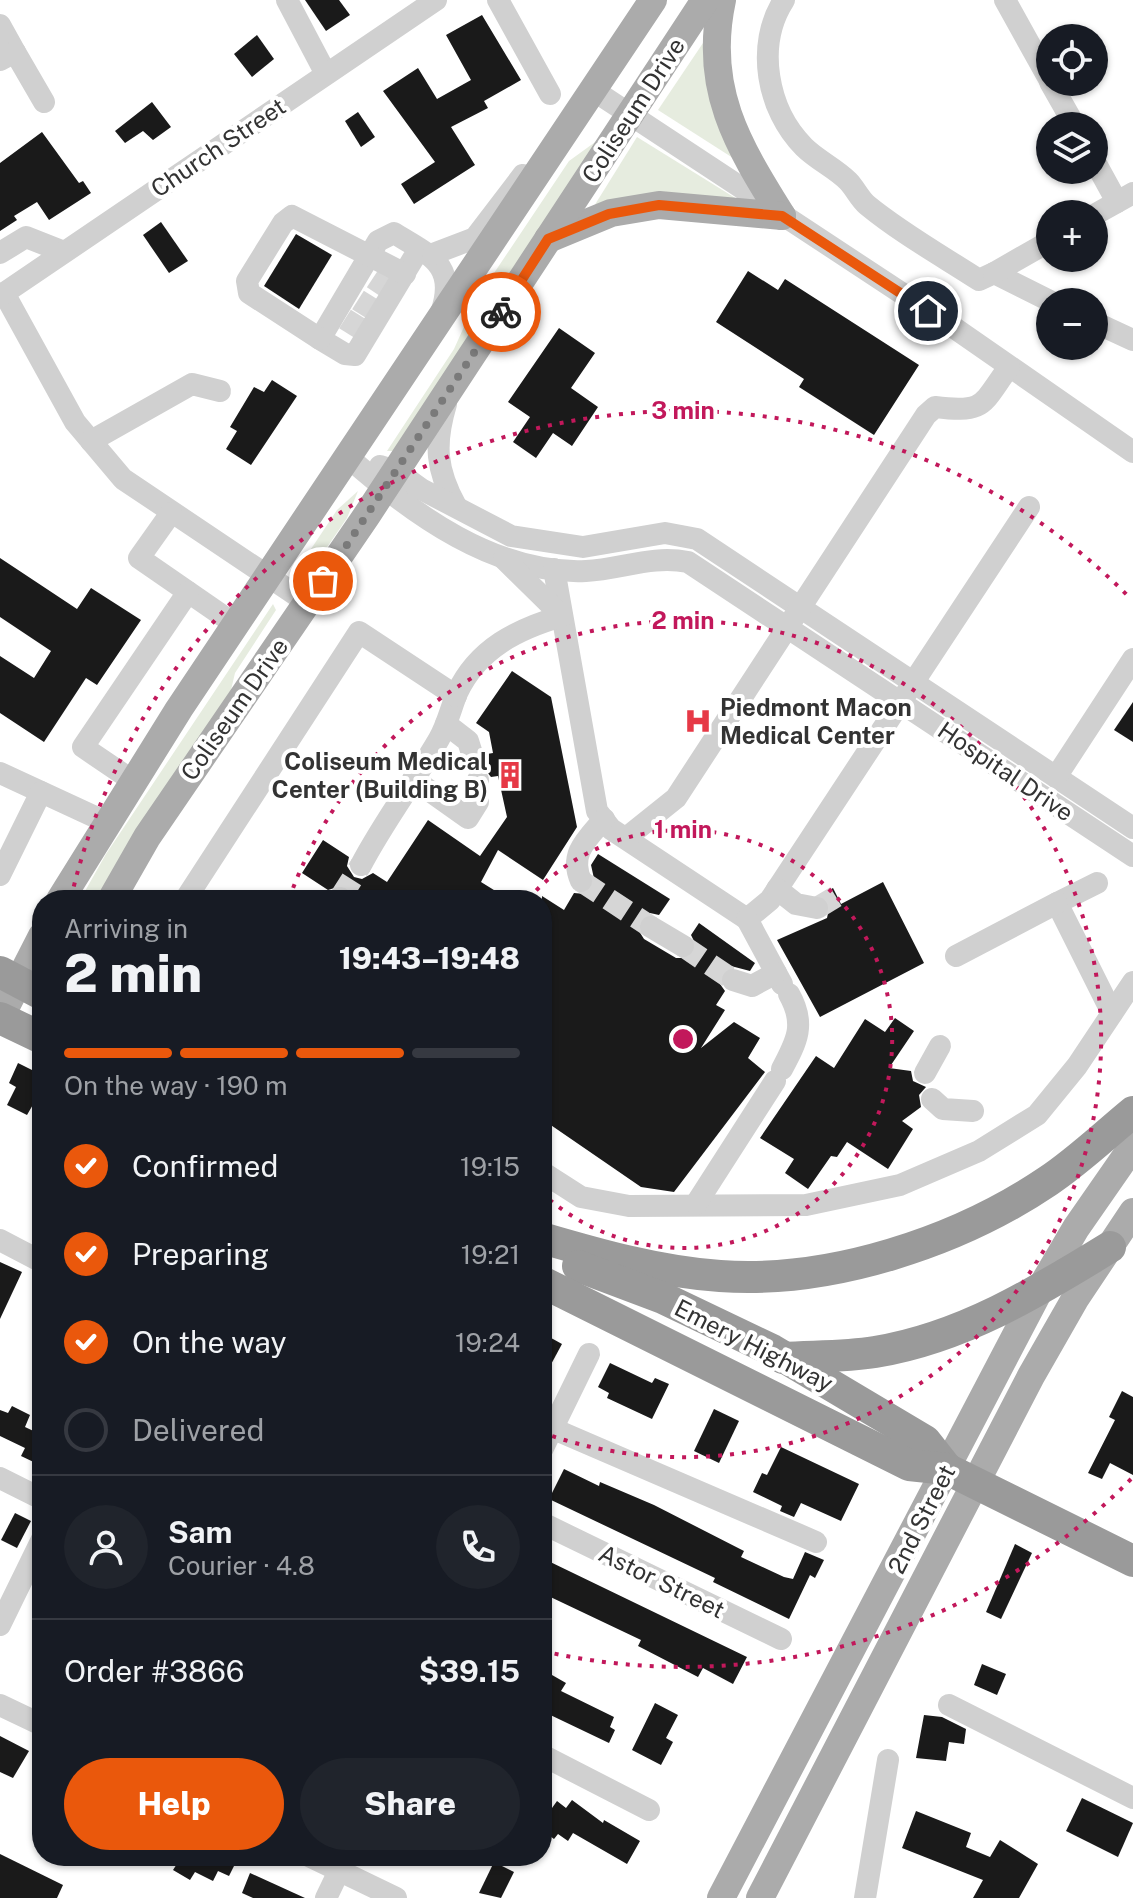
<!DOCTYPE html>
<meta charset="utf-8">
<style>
:root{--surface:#171b24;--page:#20242c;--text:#f1f3f6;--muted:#9ea1a6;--line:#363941;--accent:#ea580c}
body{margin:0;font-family:"Public Sans",sans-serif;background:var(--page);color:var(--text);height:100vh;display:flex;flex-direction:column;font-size:30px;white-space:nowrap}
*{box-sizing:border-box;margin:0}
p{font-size:26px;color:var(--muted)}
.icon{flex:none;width:44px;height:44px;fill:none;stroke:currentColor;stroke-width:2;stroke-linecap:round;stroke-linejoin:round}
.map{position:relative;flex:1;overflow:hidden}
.details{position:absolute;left:32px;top:890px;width:520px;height:976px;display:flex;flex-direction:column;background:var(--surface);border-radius:32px;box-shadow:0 2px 6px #0004}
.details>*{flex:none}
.buttons{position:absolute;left:1036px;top:24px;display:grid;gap:16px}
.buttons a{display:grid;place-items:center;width:72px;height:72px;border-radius:50%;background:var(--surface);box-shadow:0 2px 6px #0004;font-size:40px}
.pin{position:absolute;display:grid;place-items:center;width:68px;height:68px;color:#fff;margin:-34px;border:4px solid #fff;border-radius:50%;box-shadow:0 2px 8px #0007}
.courier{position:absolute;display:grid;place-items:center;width:80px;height:80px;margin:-40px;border:6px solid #ea580c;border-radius:50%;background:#fff;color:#222;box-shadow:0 2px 10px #0007}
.summary em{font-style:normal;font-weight:800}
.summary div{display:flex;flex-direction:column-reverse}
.summary{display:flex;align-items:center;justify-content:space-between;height:136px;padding:0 32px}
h1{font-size:52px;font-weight:800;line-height:60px}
.bar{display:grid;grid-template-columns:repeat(4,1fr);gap:12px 8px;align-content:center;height:96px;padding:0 32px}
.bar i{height:10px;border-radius:6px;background:var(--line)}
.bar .on{background:var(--accent)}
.bar p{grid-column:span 4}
.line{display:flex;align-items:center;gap:20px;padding:0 32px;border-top:2px solid var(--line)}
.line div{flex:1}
.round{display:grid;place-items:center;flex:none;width:84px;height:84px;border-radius:42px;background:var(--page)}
ol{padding:0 32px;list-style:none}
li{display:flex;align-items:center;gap:24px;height:88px}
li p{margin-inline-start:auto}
li .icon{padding:8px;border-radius:50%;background:var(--accent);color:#fff;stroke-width:4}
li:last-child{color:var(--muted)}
li i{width:44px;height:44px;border:4px solid var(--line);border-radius:50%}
.cta{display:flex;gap:16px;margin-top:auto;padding:16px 32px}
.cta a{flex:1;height:92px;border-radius:48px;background:var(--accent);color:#fff;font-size:32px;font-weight:800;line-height:92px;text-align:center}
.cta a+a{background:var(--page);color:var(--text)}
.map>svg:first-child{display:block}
.green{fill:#e6ecdf}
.building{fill:#1a1a1a}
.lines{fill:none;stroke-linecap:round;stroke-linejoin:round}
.minor-tunnel{stroke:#d6d6d6;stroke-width:22;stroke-dasharray:22 11;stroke-linecap:butt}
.minor{stroke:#d0d0d0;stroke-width:22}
.major{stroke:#ababab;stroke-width:28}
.highway{stroke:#9a9a9a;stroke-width:32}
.done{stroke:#7a7a7a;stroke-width:8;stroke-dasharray:0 14.4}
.route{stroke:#ea580c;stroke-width:10}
.ring{fill:none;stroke:#c2185b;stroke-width:4;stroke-dasharray:4 8}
.labels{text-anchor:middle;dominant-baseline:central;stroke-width:8;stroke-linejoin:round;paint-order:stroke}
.street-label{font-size:24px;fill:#333;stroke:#fff}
.poi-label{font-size:24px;font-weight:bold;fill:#333;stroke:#fff;text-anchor:start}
.centre{fill:#c2185b;stroke:#fff;stroke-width:4}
.ring-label{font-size:24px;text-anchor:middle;font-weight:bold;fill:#c2185b;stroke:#fff;stroke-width:8;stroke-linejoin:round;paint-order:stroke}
</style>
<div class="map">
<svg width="1133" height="1898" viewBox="0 0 1133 1898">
<rect width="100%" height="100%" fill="#fff"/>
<g class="green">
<path d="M703 43 706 74 733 158 658 110Z"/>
<path d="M637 137 753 209 591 211Z"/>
<path d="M598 140 393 451H387L454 349 476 300 569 161Z"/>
<path d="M358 491 347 518 306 578H298L295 573 337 510Z"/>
<path d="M273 604 276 610 235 673 231 690 97 900H80L106 854Z"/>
</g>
<g class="building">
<path d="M305 0H339L350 15 326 31Z"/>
<path d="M482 15 521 80 484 101 488 108 451 127 475 165 414 204 401 184 435 162 383 91 418 68 437 99 471 80 446 35Z"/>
<path d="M257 35 274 59 252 77 234 54Z"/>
<path d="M152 102 171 127 153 140 143 131 125 143 115 131Z"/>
<path d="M358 112 375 137 361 147 345 121Z"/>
<path d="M42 132 79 183 83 181 91 193 49 220 37 202 14 216 17 220 0 231V163Z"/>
<path d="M161 222 188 261 169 273 143 235Z"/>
<path d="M296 234 332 255 299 309 264 286Z"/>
<path d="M748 271 778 290 785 279 919 365 874 435 799 387 804 379 716 322Z"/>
<path d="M559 328 595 353 571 388 598 407 572 446 553 433 536 458 513 442 530 417 508 402Z"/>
<path d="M272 380 297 396 251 465 226 449 237 431 230 427 254 387 264 392Z"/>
<path d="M0 558 77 609 91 588 141 620 97 685 86 678 44 742 0 713V656L34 678 51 651 0 617Z"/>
<path d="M512 671 551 697 577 827 543 880 498 850 481 882 510 900H354L350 889 344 885 328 890 302 873 323 840 349 857 347 866 354 877 362 879 373 873 387 882 428 820 480 856 507 817 498 776 491 777 483 767 487 754 493 753 489 732 476 723Z"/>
<path d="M1133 702V742L1114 730Z"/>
<path d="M598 854 670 899 659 915 650 913 639 919 637 928 644 939 676 958H689L697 947 691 935 699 923 755 963 750 971 731 966 720 975V984L725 991 716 1005 725 1010 701 1048 734 1022 760 1038 748 1058 765 1072 674 1192 641 1187 542 1119V896L564 910 574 893 585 894 591 891 595 883 591 865Z"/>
<path d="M883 882 924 963 820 1017 777 940 827 918 830 904 821 895 833 888 841 904Z"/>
<path d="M895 1018 914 1031 889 1068 911 1071 913 1081 926 1087 919 1095 921 1107 902 1121 913 1129 888 1169 847 1142 837 1157 831 1156 808 1189 785 1173 794 1159 760 1138 816 1056 834 1068 865 1019 885 1032Z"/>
<path d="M18 1063 42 1075V1089L27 1115 7 1105 16 1087 9 1083Z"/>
<path d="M0 1262 22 1272 0 1319Z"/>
<path d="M542 1333 562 1344 542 1381Z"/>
<path d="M610 1363 652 1383 655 1378 669 1384 652 1419 607 1398 609 1393 598 1387Z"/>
<path d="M1122 1391 1133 1397V1475L1110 1463 1102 1479 1088 1473 1115 1420 1109 1417Z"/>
<path d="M12 1406 30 1415 25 1427 42 1435V1466L21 1456 25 1448 0 1436V1410L8 1413Z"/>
<path d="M714 1409 739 1421 719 1463 694 1451Z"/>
<path d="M781 1447 859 1484 841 1521 801 1503 794 1517 780 1511 782 1506 753 1492 762 1473 767 1475Z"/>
<path d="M564 1469 599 1486 600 1482 654 1505 744 1551 741 1557 784 1577 793 1579 805 1552 824 1560 815 1578 810 1575 789 1619 713 1582 715 1578 549 1499Z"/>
<path d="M15 1513 31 1521 17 1548 1 1540Z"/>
<path d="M1015 1544 1032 1553 1001 1619 986 1612Z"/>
<path d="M542 1558 747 1657 733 1684 703 1668 698 1677 638 1646 641 1640 542 1593Z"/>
<path d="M982 1664 1006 1674 997 1695 974 1685Z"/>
<path d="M552 1675 566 1683 561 1691 614 1717 610 1727 615 1730 609 1743 542 1711V1694Z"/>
<path d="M655 1703 678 1715 666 1738 673 1742 661 1765 632 1750Z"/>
<path d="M924 1715 942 1717 966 1729 964 1744 949 1742 946 1761 916 1758Z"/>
<path d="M0 1736 29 1751 13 1778 0 1772Z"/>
<path d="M1082 1798 1133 1823 1118 1857 1066 1831Z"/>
<path d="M572 1800 603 1823 604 1820 640 1841 627 1864 573 1833 568 1841 558 1834 554 1839 542 1830V1822L557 1801 566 1808Z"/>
<path d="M916 1811 971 1833 966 1847 990 1857 1000 1840 1038 1864 1019 1898H973L983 1880 902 1848Z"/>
<path d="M0 1854 63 1885 57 1898H0Z"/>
<path d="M182 1856H239L229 1876 218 1871 213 1881 195 1872 190 1880 173 1870Z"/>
<path d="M494 1862 514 1872 501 1898 479 1893Z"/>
<path d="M250 1873 305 1898H253L242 1893Z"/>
</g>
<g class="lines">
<g class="minor-tunnel">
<path d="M373 278 388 288"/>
<path d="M358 300 374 310"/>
<path d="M345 319 361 329"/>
<path d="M581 881 651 927"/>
<path d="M340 898 361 865"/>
<path d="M817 908 837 896"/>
<path d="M683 946 733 980"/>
</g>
<g class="minor">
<path d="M287 0 326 74"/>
<path d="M498 0 550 94"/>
<path d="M784 0C755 45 767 110 804 147 817 160 835 168 848 181 855 188 859 198 867 205 901 233 942 256 979 280L994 273 1052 302"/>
<path d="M1005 0 1050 81"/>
<path d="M0 25 15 52"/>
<path d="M0 60 15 52 44 102"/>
<path d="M1050 82 1075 126"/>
<path d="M593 90 953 327 1133 452"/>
<path d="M1094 160 1117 202"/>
<path d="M1094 215 1133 193"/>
<path d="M419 249 355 355 345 354 320 339 378 241 394 233C429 255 458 264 441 313"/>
<path d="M0 253 26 237 64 252"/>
<path d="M433 254 475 238 523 175"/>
<path d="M994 273 1050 241"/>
<path d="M4 293 75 422 123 479 308 603"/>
<path d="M0 296 436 0"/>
<path d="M1094 322 1133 340"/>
<path d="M320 339 249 293 247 281 283 223 292 216 405 274"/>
<path d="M446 404C434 444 436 470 456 506"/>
<path d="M91 441 192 384 220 391"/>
<path d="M348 457C412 514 496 575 586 571 622 569 652 555 688 562L1133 856"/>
<path d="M380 466 396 471 421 489 511 536 583 547 665 533 697 539 1133 828"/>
<path d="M171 513 139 558 236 625"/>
<path d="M554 569 597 811 611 829 747 919 770 900 1029 507"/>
<path d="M446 724 468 741 473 757"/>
<path d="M0 773 106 822"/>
<path d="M1056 777 1133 659"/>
<path d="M413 779 468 818 478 802V780"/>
<path d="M133 781 83 747 188 592"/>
<path d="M626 838 676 798 926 415 935 407C986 413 981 405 1009 367"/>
<path d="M361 865C384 821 414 782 439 739 447 725 451 708 457 693 478 648 518 629 562 616L504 559"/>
<path d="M0 875 41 792"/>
<path d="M581 881C569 854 586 840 604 819"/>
<path d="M1097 883 1057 903 1112 1013"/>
<path d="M777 889 796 904 817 908"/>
<path d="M185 900 359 632 456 696"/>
<path d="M338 900 340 898"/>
<path d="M747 919 782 984"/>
<path d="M651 927 683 946"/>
<path d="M956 956 1057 903"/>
<path d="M733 980 752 986 776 973"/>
<path d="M782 1069C797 1041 806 1024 789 994"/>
<path d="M925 1073 940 1046"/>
<path d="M932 1099 943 1109 973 1111"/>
<path d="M542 1172 581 1197 629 1206 806 1205 900 1185 979 1151 1037 1115 1077 1066 1133 982"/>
<path d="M696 1204 775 1081"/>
<path d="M0 1240 42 1262"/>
<path d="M542 1424 816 1542"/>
<path d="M542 1450 589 1354"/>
<path d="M0 1478 42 1499"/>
<path d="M542 1523 781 1639"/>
<path d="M0 1625 42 1539"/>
<path d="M0 1705 42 1725"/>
<path d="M949 1705 1133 1798"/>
<path d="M542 1755 649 1810"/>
<path d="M309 1856 396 1898"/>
<path d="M326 1898 339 1871"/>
<path d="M865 1898 888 1760"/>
</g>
<g class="major">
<path d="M722 0C703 88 737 144 782 216"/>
<path d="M548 239 611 213 659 205 782 216"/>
<path d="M60 900 179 709 653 0"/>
<path d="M111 900 147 837 367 515 705 0"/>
<path d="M0 1018 42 936"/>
<path d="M721 1898 1039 1291 1076 1228 1133 1146"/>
<path d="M760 1898 1031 1376 1075 1299 1133 1212"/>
</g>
<g class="highway">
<path d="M0 972 42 994"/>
<path d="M0 1018 42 1038"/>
<path d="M542 1238C600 1255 660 1272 720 1276 830 1284 958 1242 1048 1181 1078 1161 1105 1135 1133 1112"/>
<path d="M578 1266 663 1298 772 1350 925 1441 947 1469"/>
<path d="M542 1282 909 1465 947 1469 1133 1561"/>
<path d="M783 1358C814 1356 845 1357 875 1352 962 1338 1037 1292 1110 1247"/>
</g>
</g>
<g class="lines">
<path class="done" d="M323 581 501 312"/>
<path class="route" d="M501 312 548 239 609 214 659 205 782 216 928 311"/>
</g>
<g class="ring">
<path d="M528 899A209 209 0 1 1 543 1194"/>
<path d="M289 899A418 418 0 1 1 543 1433"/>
<path d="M1131 1479A628 628 0 0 1 547 1652M71 898A628 628 0 0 1 1131 599"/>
</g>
<defs>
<g id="hospital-bare" transform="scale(2.16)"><path d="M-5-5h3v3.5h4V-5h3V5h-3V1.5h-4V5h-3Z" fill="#e63946" stroke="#fff" stroke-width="2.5" paint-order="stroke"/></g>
<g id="building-bare" transform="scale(2.16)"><path d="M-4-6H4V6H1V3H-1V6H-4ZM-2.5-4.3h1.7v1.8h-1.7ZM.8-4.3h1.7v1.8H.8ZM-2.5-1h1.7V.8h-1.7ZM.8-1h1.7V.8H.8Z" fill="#e63946" stroke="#fff" stroke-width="2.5" paint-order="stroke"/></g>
</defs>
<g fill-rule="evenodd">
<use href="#hospital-bare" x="698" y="721"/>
<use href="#building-bare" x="510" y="775"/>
</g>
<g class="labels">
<g class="street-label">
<text transform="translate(633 110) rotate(-57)">Coliseum Drive</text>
<text transform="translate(218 147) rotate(-34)">Church Street</text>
<text transform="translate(234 709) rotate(-55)">Coliseum Drive</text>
<text transform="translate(1006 771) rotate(34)">Hospital Drive</text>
<text transform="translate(754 1345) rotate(27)">Emery Highway</text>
<text transform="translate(921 1519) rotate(-63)">2nd Street</text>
<text transform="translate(662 1581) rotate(26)">Astor Street</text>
</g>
<g class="poi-label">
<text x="720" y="707">Piedmont Macon<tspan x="720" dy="28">Medical Center</tspan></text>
<text x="488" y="761" text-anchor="end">Coliseum Medical<tspan x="488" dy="28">Center (Building B)</tspan></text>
</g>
</g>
<circle cx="683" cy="1039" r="12" class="centre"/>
<g class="ring-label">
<text x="683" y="419">3 min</text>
<text x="683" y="629">2 min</text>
<text x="683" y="838">1 min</text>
</g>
</svg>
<div class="buttons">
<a><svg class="icon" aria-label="locate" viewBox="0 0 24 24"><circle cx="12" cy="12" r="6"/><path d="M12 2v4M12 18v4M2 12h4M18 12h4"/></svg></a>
<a><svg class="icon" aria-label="layers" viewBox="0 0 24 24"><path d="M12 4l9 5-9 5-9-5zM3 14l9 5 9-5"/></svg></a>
<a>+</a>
<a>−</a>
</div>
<div class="pin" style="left:323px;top:581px;background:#ea580c"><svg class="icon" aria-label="bag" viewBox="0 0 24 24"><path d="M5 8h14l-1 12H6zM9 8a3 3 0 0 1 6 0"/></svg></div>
<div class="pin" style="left:928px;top:311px;background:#1f2937"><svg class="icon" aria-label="home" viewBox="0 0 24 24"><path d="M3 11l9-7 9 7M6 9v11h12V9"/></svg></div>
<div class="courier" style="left:501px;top:312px"><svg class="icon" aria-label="bike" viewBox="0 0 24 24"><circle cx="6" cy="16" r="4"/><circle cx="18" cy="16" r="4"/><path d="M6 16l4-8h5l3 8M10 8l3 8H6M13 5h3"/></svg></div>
<section class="details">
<div class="summary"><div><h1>2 min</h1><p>Arriving in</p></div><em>19:43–19:48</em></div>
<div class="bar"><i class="on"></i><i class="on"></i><i class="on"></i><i></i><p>On the way · 190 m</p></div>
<ol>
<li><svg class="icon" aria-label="check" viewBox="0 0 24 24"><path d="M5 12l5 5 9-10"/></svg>Confirmed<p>19:15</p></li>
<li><svg class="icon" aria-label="check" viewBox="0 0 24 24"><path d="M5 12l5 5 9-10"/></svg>Preparing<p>19:21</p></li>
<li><svg class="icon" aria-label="check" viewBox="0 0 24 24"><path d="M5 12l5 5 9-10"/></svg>On the way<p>19:24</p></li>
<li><i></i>Delivered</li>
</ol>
<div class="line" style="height:144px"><a class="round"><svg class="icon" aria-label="person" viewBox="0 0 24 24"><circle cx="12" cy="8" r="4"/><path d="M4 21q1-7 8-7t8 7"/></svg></a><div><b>Sam</b><p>Courier · 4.8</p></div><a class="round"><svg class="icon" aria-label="phone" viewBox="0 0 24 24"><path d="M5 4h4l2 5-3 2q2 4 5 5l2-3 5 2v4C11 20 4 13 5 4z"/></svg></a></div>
<div class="line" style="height:104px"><div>Order #3866</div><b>$39.15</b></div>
<div class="cta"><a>Help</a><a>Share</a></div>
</section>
</div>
